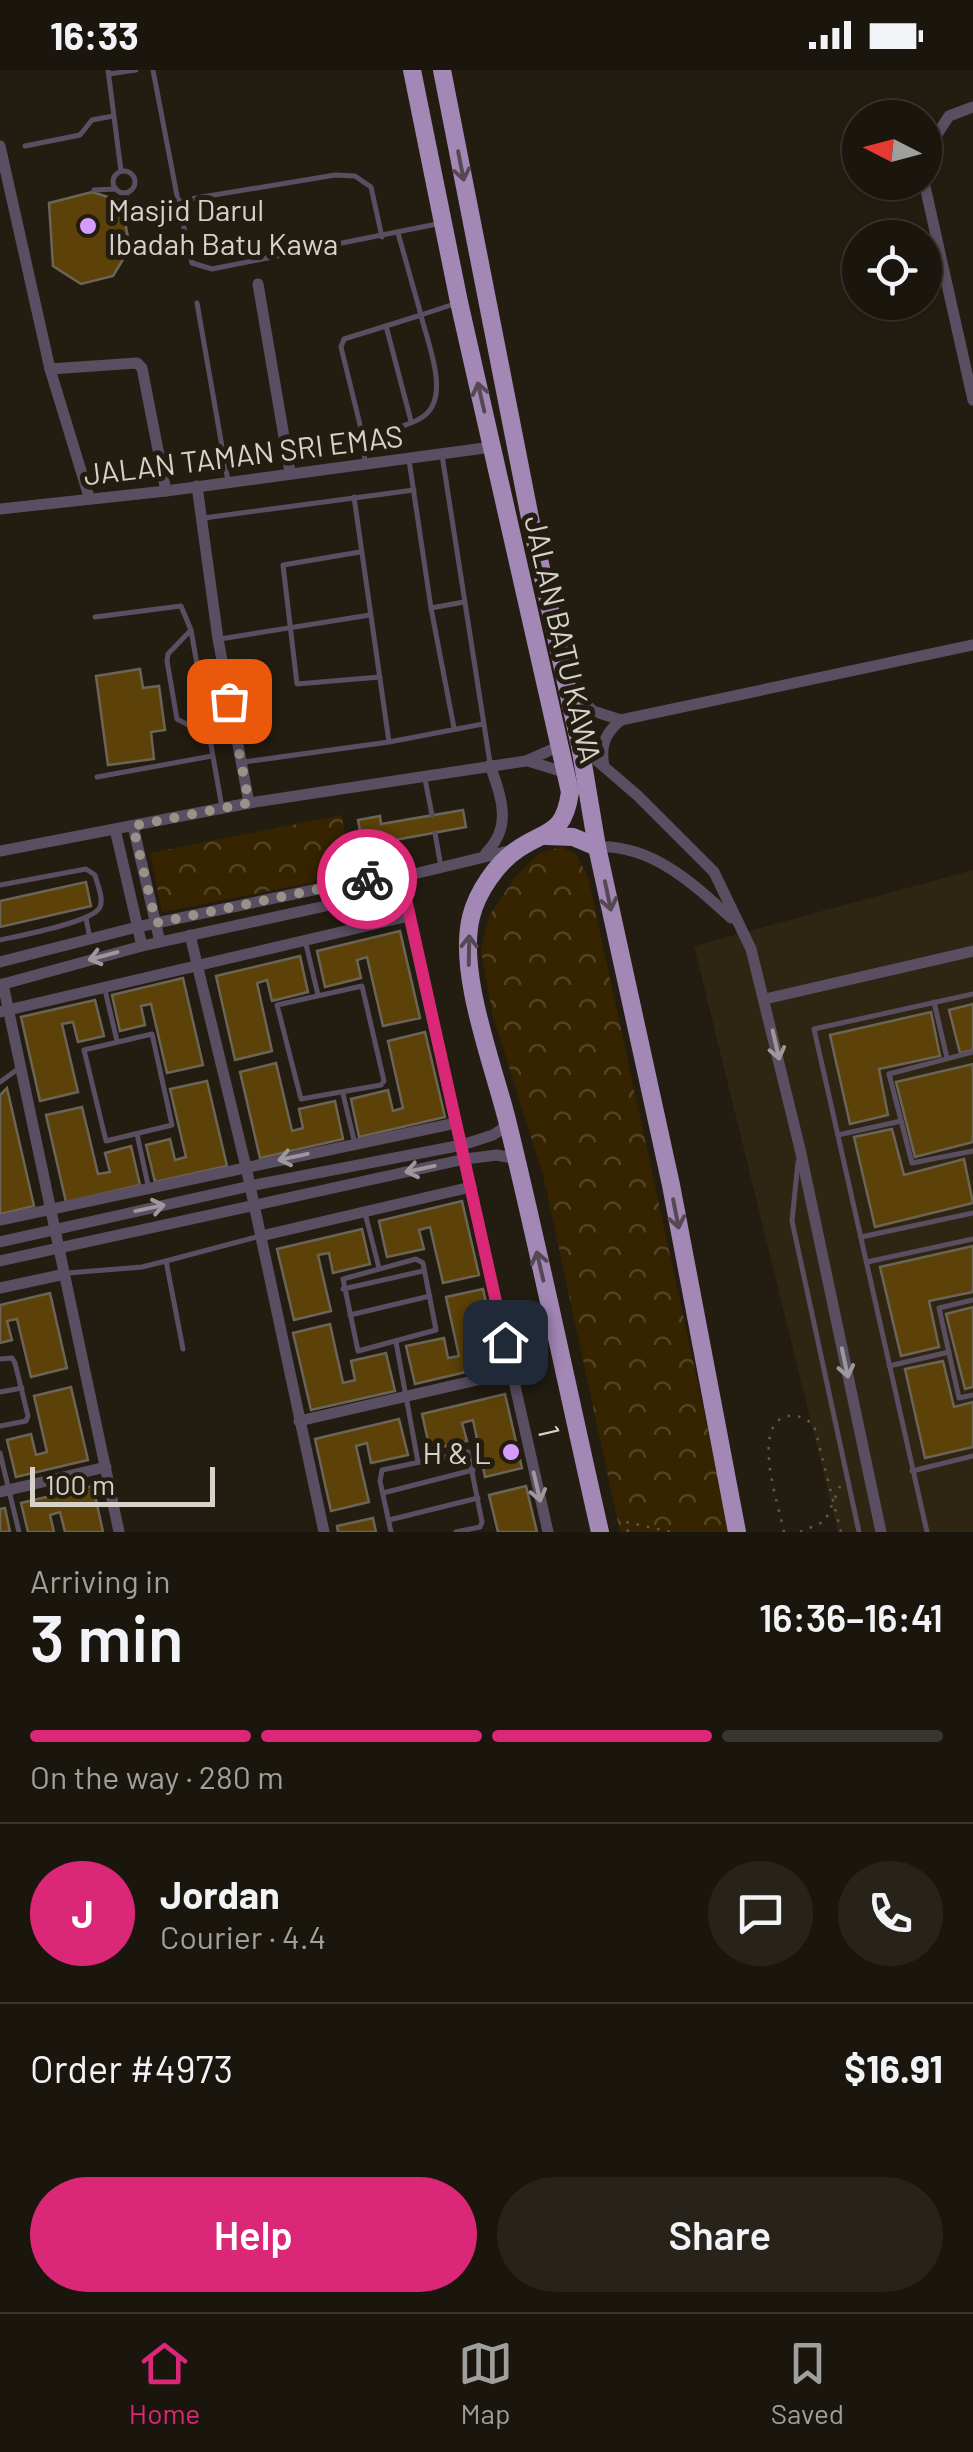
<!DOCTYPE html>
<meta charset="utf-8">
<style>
:root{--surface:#1a160d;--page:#27231b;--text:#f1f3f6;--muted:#9f9f9d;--line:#38352e;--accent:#db2777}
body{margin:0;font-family:Barlow,sans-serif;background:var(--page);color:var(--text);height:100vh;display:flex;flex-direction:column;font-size:38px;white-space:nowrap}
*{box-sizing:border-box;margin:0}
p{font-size:32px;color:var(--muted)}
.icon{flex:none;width:55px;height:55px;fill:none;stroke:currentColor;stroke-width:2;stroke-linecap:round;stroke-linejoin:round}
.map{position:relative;height:1462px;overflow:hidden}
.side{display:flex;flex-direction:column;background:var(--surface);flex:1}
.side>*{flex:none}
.needle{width:65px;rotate:276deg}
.controls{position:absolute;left:842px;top:30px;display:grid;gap:20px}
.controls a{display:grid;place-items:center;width:100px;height:100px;border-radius:50%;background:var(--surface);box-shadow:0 2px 8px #0004,0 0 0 2px var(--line);font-size:50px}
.scale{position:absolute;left:30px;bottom:25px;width:185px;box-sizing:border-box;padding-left:10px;border:5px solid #d6d2ca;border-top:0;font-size:28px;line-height:35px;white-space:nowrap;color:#d6d2ca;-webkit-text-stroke:8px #231d11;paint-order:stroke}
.pin{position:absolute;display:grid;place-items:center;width:85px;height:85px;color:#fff;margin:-42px;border-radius:20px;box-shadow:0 5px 15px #0006}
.courier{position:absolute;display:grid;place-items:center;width:100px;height:100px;margin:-50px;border:8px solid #db2777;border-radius:50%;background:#fff;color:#222;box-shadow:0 2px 12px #0007}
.headline em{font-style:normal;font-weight:600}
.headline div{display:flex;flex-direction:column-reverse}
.headline{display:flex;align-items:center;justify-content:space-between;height:170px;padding:0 30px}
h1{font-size:65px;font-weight:600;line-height:75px}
.bar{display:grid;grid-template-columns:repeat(4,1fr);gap:15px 10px;align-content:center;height:120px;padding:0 30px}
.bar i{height:12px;border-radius:8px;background:var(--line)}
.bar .active{background:var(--accent)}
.bar p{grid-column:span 4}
.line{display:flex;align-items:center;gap:25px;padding:0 30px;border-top:2px solid var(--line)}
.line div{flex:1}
.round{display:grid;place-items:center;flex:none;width:105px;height:105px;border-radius:52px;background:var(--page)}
.primary-button{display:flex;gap:20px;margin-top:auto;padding:20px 30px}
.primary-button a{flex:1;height:115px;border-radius:60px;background:var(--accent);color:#fff;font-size:40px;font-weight:600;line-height:115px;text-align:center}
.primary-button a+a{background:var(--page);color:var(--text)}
.status{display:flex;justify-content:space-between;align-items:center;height:70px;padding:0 50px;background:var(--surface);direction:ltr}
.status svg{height:28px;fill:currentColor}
.tabs{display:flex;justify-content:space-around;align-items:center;height:140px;border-top:2px solid var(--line);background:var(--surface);font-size:28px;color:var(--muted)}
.tabs a{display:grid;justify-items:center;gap:5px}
.tabs .active{color:var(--accent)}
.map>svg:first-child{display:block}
.built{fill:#2f2513}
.forest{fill:url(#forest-crowns)}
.building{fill:#5c4208;stroke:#6c6457;stroke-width:2.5}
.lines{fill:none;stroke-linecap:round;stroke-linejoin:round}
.path{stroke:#5f594f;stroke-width:2.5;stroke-dasharray:2.5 8;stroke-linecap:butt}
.service{stroke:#5a4f62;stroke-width:5}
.minor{stroke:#5a4f62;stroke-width:11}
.trunk{stroke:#a388b6;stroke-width:18}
.oneway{stroke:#564853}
.oneway2{stroke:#9e979b}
.done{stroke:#979389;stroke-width:10;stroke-dasharray:0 18}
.route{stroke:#db2777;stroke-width:12}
.poi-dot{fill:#d59cfb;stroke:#231d11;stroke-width:4}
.labels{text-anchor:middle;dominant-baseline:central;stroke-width:10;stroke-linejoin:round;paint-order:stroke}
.poi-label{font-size:30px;fill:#d6d2ca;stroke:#231d11;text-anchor:start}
.street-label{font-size:30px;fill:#d6d2ca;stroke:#231d11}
</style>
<div class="status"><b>16:33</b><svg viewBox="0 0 49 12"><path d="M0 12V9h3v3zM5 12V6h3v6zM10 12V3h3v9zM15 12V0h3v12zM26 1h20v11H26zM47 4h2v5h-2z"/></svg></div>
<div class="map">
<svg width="973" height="1462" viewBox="0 0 973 1462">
<defs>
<pattern id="forest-crowns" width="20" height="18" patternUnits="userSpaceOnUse" patternTransform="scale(2.5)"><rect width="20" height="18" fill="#362400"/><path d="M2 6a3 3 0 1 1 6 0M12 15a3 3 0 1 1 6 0" fill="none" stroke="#524324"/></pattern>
</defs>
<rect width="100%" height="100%" fill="#231d11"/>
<path class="built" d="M973 800V1462H838L694 876Z"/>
<g class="forest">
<path d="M342 745 350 805 162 842 150 783Z"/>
<path d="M562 777 576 784 588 807 730 1462H620L544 1108 493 946 481 881 489 846 516 806 540 783Z"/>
</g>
<g class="building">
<path d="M92 122 121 131 130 178 113 206 81 214 53 196 49 133Z"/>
<path d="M140 599 143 618 159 616 165 660 151 662 154 689 108 695 96 606Z"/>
<path d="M463 740 466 757 384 772 387 784 365 788 358 750 380 746 381 754Z"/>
<path d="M86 812 91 836 0 857V831Z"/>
<path d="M400 861 420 948 383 956 367 887 357 890 361 908 325 917 317 881Z"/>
<path d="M300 886 308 922 272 931 267 910 257 913 272 981 235 990 216 906Z"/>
<path d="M183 908 203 995 167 1003 151 934 141 936 145 955 120 961 112 925Z"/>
<path d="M95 930 104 966 78 972 73 952 62 954 78 1022 40 1031 21 947Z"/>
<path d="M973 934V980L960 983 949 940Z"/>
<path d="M931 942 940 986 879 999 888 1045 850 1054 830 965Z"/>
<path d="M425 962 445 1047 359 1067 351 1029 388 1020 393 1041 403 1038 388 971Z"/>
<path d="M276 993 292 1061 303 1058 299 1039 335 1031 343 1069 260 1088 240 1002Z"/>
<path d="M973 994V1072L915 1087 896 1012Z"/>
<path d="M207 1011 227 1096 155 1112 146 1075 170 1069 175 1090 186 1087 170 1019Z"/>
<path d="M7 1018 34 1136 0 1144V1025Z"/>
<path d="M82 1037 98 1104 110 1102 105 1083 131 1076 140 1115 66 1132 46 1045Z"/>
<path d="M892 1059 904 1105 964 1089 973 1133 875 1157 854 1067Z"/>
<path d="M462 1131 479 1205 443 1213 430 1157 419 1160 424 1179 387 1187 379 1151Z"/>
<path d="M362 1159 370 1194 333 1203 329 1183 318 1185 331 1241 294 1250 277 1179Z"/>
<path d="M973 1176V1222L929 1231 939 1277 901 1286 880 1197Z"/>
<path d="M483 1219 500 1294 415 1314 406 1276 444 1268 448 1288 459 1286 446 1227Z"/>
<path d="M50 1223 67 1298 31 1307 17 1249 7 1251 12 1270 0 1273V1235Z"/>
<path d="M973 1237V1317L965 1319 946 1244Z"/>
<path d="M330 1254 343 1313 355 1310 351 1291 386 1283 395 1321 311 1340 293 1263Z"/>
<path d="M943 1291 954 1337 973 1332V1377L925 1388 905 1299Z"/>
<path d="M71 1317 88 1390 16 1407 7 1370 31 1364 36 1385 47 1382 34 1326Z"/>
<path d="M505 1324 522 1398 485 1407 473 1350 462 1353 467 1371 430 1380 422 1344Z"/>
<path d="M399 1349 408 1385 371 1393 367 1373 356 1376 369 1432 331 1441 315 1369Z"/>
<path d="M93 1416 103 1462H65L60 1442 50 1445 54 1462H28L21 1433Z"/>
<path d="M526 1416 537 1462H498L489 1425Z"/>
<path d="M5 1438 10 1462H0V1439Z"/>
<path d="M373 1448 376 1462H338L337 1456Z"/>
</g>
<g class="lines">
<g class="path">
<path d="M628 1462 626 1452 671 1462"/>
<path d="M784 1462C779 1436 752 1360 784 1347 795 1343 805 1348 814 1355L841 1462"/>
<path d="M800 1462 825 1451 841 1414"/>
</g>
<g class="service">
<path d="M108 0 121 101"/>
<path d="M153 0 178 131"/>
<path d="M109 4 136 0"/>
<path d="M25 76 80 65 92 50 113 46"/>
<circle cx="124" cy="112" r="11"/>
<path d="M94 120 116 119"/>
<path d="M126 123 131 152"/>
<path d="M398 163 421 245 457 233"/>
<path d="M382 167 371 117 355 106 335 105 178 131 192 193 212 199 437 154"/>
<path d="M197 233 228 411"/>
<path d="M363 367C381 361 409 357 424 346 451 326 427 272 421 245L386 256 411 351"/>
<path d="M442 385 490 693"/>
<path d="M409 390 431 538 454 658"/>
<path d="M365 393 363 367 341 277 344 269 386 256"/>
<path d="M354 427 389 672"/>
<path d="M204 448 414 420"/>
<path d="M360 482 283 495 297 614 380 607"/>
<path d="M431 538 464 532"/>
<path d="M95 547 181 536 191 560 222 738"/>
<path d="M191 560 168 584 167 591 177 649 209 666"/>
<path d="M220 569 370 545"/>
<path d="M244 692 389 672 483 654"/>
<path d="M97 707 212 686"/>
<path d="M425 709 432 745"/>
<path d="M435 763 441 797"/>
<path d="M0 815 86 799 95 805C97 814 104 828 100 837 94 852 18 866 0 870"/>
<path d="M86 848 90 869"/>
<path d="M305 870 318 925"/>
<path d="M362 916 384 1011 381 1015 301 1029 277 935Z"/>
<path d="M105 920 117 971"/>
<path d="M934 932 947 988"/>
<path d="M152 964 172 1055 106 1071 84 980Z"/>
<path d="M973 982 889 1004 912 1093 973 1081"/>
<path d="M0 1012 18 999"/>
<path d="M343 1024 355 1074"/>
<path d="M137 1064 148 1115"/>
<path d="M838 1065 901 1051"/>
<path d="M798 1092 792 1151 859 1462"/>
<path d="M365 1143 379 1198"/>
<path d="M861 1167 973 1143"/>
<path d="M416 1189 423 1193 436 1260 358 1281 343 1209Z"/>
<path d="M166 1191 260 1166"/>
<path d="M867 1192 973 1169"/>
<path d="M68 1203 142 1197 166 1191 183 1279"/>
<path d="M343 1219 423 1201"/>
<path d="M973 1230 939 1238 959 1328 973 1325"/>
<path d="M350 1245 430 1226"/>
<path d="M396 1272 418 1392"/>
<path d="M0 1289 12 1288 15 1293 28 1346 26 1351 0 1356"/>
<path d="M889 1296 949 1282"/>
<path d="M0 1322 22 1318"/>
<path d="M0 1383 19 1462"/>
<path d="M912 1401 973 1386"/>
<path d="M383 1423 473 1400"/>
<path d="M389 1450 478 1428"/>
<path d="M391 1462 380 1411 382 1400 468 1382 482 1452 480 1457 456 1462"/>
<path d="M927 1462 814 959 973 924"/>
</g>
<g class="minor">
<path d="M0 76 50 299 89 427"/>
<path d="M925 83 949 46 973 37"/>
<path d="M924 112 973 330"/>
<path d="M258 214 290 402"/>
<path d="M50 299 137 293 142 298 166 421"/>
<path d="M197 416 218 569 249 733"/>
<path d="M0 439 166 421 492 377"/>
<path d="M570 619 593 641 621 650 973 575"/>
<path d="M581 677 637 725 714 802 751 879 800 1079 881 1462"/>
<path d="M528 691 567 703"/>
<path d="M604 696C600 676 605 663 621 650"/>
<path d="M133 756 160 872"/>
<path d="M115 759 142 876"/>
<path d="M597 777C651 774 694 814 731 848"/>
<path d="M0 781 249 733 526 691 562 675"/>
<path d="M486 783C513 756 501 727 490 695"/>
<path d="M399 802 548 1462"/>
<path d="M190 865 246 1097 324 1462"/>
<path d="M0 892 137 857 399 802 414 804 513 780"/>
<path d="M3 914 119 1462"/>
<path d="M0 915 142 876 403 819 407 814"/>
<path d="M765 929 973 881"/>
<path d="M0 942 409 846"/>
<path d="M0 1150 456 1053"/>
<path d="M261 1166 471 1117"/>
<path d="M0 1172 250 1116 462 1075 493 1065 508 1055"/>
<path d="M0 1191 465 1089 497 1085 516 1089"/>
<path d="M0 1218 65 1204"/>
<path d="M299 1351 511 1302"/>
<path d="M0 1422 106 1397"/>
</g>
<g class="trunk">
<path d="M412 0 459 232 570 722C564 765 548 759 518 779 497 793 477 822 471 847 457 904 494 996 508 1054 541 1189 569 1326 600 1462"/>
<path d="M442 0 530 448 580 676 597 777 671 1115 737 1462"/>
<path d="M546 766 573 767 597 777"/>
</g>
</g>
<defs><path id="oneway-shaft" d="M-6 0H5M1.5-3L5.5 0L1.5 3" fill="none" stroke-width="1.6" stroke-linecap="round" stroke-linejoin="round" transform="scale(2.5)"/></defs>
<g class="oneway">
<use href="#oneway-shaft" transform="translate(461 96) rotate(79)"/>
<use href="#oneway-shaft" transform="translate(481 327) rotate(-103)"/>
<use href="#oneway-shaft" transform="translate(608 826) rotate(78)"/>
<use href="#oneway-shaft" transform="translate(469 880) rotate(-89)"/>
<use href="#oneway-shaft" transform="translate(676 1144) rotate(79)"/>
<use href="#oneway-shaft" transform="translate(540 1196) rotate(-103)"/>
</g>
<g class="oneway2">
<use href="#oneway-shaft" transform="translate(103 886) rotate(165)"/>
<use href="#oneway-shaft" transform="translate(776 975) rotate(77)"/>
<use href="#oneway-shaft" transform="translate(293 1087) rotate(168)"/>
<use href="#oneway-shaft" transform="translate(420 1099) rotate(168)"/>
<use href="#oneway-shaft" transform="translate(150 1138) rotate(-12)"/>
<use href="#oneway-shaft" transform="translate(845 1293) rotate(78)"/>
<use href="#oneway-shaft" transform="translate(537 1417) rotate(77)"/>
</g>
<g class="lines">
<path class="done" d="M229 631 249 733 133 756 156 853 367 809"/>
<path class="route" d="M367 809 400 802 505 1272"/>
</g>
<g class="poi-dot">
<circle cx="88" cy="156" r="10"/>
<circle cx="511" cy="1382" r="10"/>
</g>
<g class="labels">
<g class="poi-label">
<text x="108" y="139">Masjid Darul<tspan x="108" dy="34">Ibadah Batu Kawa</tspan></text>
<text x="491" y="1382" text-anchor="end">H &amp; L</text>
</g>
<g class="street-label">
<text transform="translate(243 384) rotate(-7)">JALAN TAMAN SRI EMAS</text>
<text transform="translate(564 569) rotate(77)">JALAN BATU KAWA</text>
<text transform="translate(550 1361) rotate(77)">1</text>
</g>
</g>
</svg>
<div class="controls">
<a><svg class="needle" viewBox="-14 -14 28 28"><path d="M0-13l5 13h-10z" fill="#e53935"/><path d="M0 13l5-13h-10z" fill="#9f9f9d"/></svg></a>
<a><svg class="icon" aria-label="locate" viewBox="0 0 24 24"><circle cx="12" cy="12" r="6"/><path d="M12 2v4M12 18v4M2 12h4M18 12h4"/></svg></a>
</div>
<div class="scale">100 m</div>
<div class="pin" style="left:229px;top:631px;background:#ea580c"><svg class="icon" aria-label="bag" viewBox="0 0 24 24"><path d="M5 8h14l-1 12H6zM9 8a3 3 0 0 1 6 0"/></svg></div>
<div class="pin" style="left:505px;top:1272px;background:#1f2937"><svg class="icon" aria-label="home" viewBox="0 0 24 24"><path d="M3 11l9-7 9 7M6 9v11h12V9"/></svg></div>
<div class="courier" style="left:367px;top:809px"><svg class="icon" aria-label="bike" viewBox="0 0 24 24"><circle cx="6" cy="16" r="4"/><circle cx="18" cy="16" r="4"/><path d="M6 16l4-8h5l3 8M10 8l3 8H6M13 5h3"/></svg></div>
</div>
<section class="side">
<div class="headline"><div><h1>3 min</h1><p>Arriving in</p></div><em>16:36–16:41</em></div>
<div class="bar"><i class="active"></i><i class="active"></i><i class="active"></i><i></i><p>On the way · 280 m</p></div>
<div class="line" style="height:180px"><b class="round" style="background:var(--accent);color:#fff">J</b><div><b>Jordan</b><p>Courier · 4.4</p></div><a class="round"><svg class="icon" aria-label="chat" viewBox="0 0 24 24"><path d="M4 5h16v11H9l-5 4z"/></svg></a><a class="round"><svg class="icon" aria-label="phone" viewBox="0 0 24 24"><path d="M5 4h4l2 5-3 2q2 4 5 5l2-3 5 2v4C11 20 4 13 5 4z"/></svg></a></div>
<div class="line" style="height:130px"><div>Order #4973</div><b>$16.91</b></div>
<div class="primary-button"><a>Help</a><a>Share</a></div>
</section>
<nav class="tabs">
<a class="active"><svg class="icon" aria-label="home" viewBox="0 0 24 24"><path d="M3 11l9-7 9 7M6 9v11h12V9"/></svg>Home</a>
<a><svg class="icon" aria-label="map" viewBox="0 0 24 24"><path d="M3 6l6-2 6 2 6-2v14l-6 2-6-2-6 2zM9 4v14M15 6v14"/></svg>Map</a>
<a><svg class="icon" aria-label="saved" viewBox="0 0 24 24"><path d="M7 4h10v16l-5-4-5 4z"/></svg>Saved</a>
</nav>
